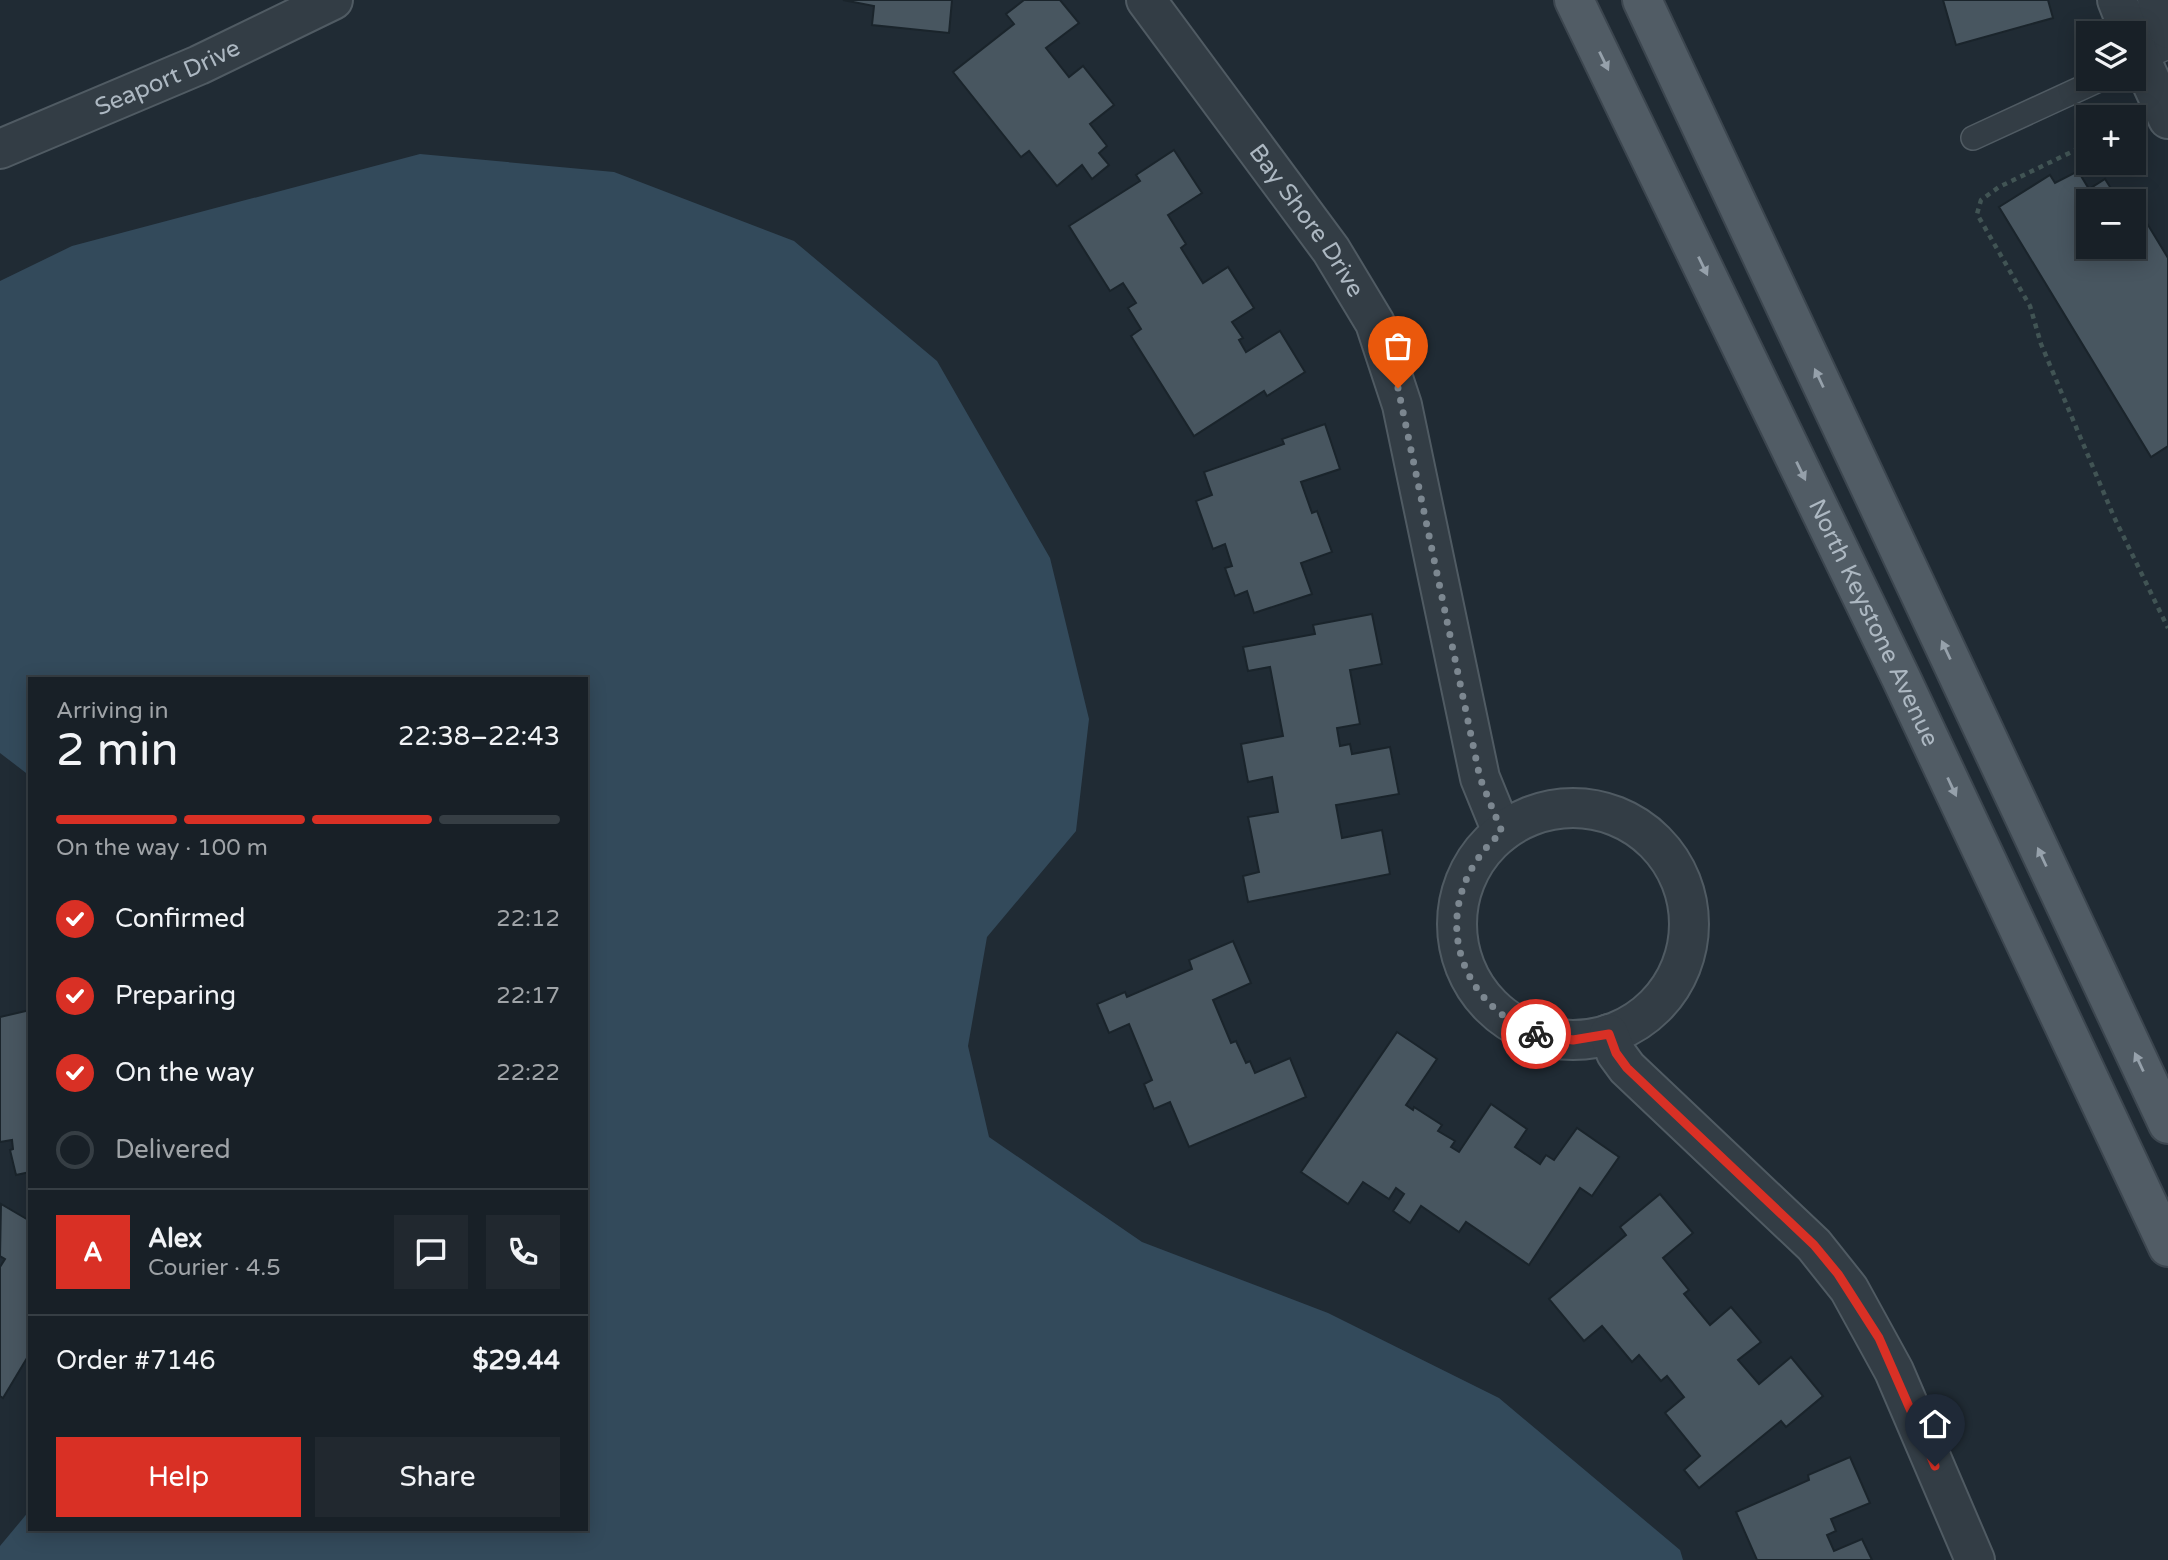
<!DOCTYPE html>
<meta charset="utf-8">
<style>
:root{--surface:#182027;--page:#21282f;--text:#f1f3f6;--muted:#9fa3a7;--line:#363e44;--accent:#d93025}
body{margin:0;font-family:"Varela Round",sans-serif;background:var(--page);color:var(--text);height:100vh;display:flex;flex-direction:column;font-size:26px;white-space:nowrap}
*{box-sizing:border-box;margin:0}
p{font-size:23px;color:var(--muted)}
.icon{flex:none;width:38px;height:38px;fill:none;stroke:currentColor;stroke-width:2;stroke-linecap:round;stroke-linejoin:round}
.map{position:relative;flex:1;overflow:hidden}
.drawer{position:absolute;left:28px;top:677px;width:560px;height:854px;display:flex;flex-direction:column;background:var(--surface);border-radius:0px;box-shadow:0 4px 18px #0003,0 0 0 2px var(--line)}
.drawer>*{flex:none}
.controls{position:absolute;left:2076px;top:21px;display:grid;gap:14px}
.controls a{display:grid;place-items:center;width:70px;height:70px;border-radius:0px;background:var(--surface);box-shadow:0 4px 18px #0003,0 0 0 2px var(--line);font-size:35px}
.pin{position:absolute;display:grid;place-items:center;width:60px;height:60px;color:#fff;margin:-72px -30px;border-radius:50% 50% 50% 0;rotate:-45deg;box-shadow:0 0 7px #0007}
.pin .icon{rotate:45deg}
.courier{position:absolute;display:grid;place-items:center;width:70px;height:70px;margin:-35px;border:5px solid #d93025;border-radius:50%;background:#fff;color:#222;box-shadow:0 2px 9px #0007}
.head em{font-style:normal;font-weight:600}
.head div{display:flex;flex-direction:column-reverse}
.head{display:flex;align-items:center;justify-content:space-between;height:119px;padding:0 28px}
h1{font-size:46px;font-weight:600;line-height:52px}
.bar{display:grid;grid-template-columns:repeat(4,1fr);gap:10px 7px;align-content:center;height:84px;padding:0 28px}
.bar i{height:9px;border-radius:5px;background:var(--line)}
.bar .current{background:var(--accent)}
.bar p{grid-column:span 4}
.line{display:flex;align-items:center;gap:18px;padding:0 28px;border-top:2px solid var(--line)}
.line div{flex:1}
.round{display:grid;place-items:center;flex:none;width:74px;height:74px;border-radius:0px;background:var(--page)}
ol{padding:0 28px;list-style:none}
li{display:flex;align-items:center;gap:21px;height:77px}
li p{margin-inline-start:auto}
li .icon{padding:7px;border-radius:50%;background:var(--accent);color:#fff;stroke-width:4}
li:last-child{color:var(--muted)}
li i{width:38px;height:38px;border:4px solid var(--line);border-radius:50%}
.primary-button{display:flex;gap:14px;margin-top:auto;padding:14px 28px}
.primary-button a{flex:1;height:80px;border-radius:0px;background:var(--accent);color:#fff;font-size:28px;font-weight:600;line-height:80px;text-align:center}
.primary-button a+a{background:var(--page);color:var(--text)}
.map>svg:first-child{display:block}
.water{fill:#334a5b}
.building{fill:#485660;stroke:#1a242b;stroke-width:2;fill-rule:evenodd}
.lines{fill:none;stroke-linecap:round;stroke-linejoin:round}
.lane-casing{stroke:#505b63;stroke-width:26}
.street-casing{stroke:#505b63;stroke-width:42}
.primary-casing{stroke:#3c464f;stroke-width:42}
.path{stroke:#415454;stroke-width:4.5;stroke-dasharray:5 5;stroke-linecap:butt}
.lane{stroke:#333d45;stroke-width:23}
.street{stroke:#333d45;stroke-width:38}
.primary{stroke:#515c65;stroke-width:38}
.oneway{fill:#96a1ab}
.done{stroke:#7c8790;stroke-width:7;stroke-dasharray:0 12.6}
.route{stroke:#d93025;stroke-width:9}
.labels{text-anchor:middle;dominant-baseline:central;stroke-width:5;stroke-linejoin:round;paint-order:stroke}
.street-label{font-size:24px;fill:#adb8c2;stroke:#192229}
</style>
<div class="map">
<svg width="2168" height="1560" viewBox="0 0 2168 1560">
<rect width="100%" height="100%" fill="#202b34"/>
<path class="water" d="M420 154 614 172 794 241 937 361 1050 558 1089 719 1076 831 987 937 968 1046 989 1137 1142 1242 1328 1313 1499 1398 1680 1550 1683 1560H0V1546L30 1510V1530H586V679H30V776L0 753V281L72 246Z"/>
<g class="building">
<path d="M843 0H952L949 33 872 25 874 6Z"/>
<path d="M1024 0H1060L1079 23 1046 48 1069 77 1083 66 1114 105 1090 124 1107 146 1099 153 1109 165 1092 179 1082 165 1057 186 1029 151 1021 157 953 72 1014 24 1006 14Z"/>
<path d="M1943 0H2048L2053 18 1956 45Z"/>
<path d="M1174 150 1202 193 1168 215 1186 244 1181 248 1203 283 1228 267 1254 308 1232 322 1243 338 1239 340 1246 352 1280 331 1305 372 1267 396 1264 391 1194 436 1131 336 1141 329 1128 308 1136 303 1123 283 1110 291 1069 226 1140 181 1136 175Z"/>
<path d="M2078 171 2089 189 2105 179 2117 198 2128 192 2168 258V446L2151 457 1999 207 2050 175 2055 183ZM2088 201H2133V247H2088Z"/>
<path d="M1325 424 1340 469 1301 482 1312 513 1317 511 1332 552 1301 563 1312 594 1254 613 1247 591 1235 596 1225 568 1232 566 1225 544 1213 549 1196 501 1212 495 1204 472 1284 444 1282 439Z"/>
<path d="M1372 614 1382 664 1350 670 1360 724 1337 728 1340 746 1350 744 1352 754 1390 747 1399 794 1336 805 1342 838 1382 830 1390 874 1248 902 1243 876 1259 872 1248 817 1278 812 1272 777 1248 782 1241 744 1283 736 1270 667 1248 671 1243 647 1315 634 1313 625Z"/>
<path d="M1233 941 1251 983 1213 1000 1231 1043 1236 1041 1246 1063 1250 1061 1255 1073 1290 1058 1306 1097 1189 1147 1170 1102 1154 1109 1144 1084 1152 1080 1129 1024 1109 1033 1097 1004 1125 992 1127 997 1192 969 1189 960Z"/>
<path d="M30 1010V1172L16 1175 10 1150 13 1149 12 1140 0 1142V1017Z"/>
<path d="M1397 1032 1437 1059 1406 1105 1413 1110 1414 1107 1442 1125 1438 1131 1455 1141 1451 1147 1459 1152 1491 1104 1527 1129 1515 1147 1540 1164 1546 1155 1554 1160 1577 1128 1619 1157 1592 1196 1580 1188 1529 1265 1466 1222 1459 1232 1421 1206 1410 1223 1393 1211 1404 1194 1396 1188 1389 1199 1363 1182 1348 1204 1301 1172Z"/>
<path d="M1660 1194 1693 1233 1663 1258 1689 1290 1684 1294 1710 1325 1731 1307 1761 1342 1738 1360 1759 1384 1791 1357 1823 1396 1786 1427 1781 1421 1699 1488 1684 1470 1700 1456 1665 1413 1684 1397 1667 1376 1661 1381 1639 1355 1632 1362 1602 1326 1584 1341 1549 1299 1626 1235 1620 1227Z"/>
<path d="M1 1204 30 1221V1353L3 1398 0 1396V1267L5 1259 0 1256Z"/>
<path d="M1850 1457 1870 1503 1831 1519 1836 1531 1827 1535 1834 1551 1862 1539 1872 1560H1757L1736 1512 1809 1480 1808 1475Z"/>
</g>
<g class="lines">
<g class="lane-casing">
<g id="lane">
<path d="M2133 63 2168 47"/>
<path d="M1973 138 2101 79"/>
</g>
</g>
<g class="street-casing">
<g id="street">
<path id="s1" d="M1146 0 1331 250 1375 323 1402 405 1480 778 1502 832"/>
<path d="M2117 0 2130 33"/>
<path d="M2157 0 2168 29"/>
<path d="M2133 42 2168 119"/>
<path id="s2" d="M0 149 199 65 333 0"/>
<circle cx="1573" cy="924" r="116"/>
<path d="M1609 1034 1616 1053 1627 1068 1814 1245 1849 1289 1894 1371 1975 1560"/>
</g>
</g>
<g class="primary-casing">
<g id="primary">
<path id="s3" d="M1574 0 1901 678 2168 1247"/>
<path d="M1642 0 2168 1124"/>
</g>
</g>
<path class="path" d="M2088 144 1999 187 1981 200 1977 214 2030 306 2041 344 2114 517 2168 628"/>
<use href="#lane" class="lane"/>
<use href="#street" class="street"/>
<use href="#primary" class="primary"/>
</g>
<defs><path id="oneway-solid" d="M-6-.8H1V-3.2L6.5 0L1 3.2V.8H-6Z" transform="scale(1.75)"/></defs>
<g class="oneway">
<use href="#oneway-solid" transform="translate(1604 61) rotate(64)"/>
<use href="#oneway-solid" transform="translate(1703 266) rotate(64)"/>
<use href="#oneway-solid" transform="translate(1819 378) rotate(-115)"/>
<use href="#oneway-solid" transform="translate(1801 471) rotate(64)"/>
<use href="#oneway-solid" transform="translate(1946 650) rotate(-115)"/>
<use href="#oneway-solid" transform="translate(1952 787) rotate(65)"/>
<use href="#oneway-solid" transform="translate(2042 857) rotate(-115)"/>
<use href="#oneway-solid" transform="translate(2139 1062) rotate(-115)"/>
</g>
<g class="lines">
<path class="done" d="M1398 388 1480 778 1502 832C1429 895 1447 998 1536 1034"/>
<path class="route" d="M1536 1034 1573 1040 1609 1034 1616 1053 1627 1068 1814 1245 1838 1274 1879 1338 1935 1466"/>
</g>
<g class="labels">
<g class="street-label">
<text stroke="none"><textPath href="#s2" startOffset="182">Seaport Drive</textPath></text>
<text stroke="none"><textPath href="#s1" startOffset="273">Bay Shore Drive</textPath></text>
<text stroke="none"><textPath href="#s3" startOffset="691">North Keystone Avenue</textPath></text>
</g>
</g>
</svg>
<div class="controls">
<a><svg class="icon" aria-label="layers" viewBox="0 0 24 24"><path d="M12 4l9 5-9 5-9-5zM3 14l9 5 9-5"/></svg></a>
<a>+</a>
<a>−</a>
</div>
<div class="pin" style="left:1398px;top:388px;background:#ea580c"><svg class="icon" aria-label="bag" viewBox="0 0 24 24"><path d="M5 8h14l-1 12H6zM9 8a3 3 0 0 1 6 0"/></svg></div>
<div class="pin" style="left:1935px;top:1466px;background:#1f2937"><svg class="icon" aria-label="home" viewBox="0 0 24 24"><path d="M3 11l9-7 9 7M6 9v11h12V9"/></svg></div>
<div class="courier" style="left:1536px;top:1034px"><svg class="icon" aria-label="bike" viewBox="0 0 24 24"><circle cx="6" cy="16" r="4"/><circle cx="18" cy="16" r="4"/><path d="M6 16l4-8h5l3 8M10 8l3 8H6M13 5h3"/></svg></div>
<section class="drawer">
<div class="head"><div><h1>2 min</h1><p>Arriving in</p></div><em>22:38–22:43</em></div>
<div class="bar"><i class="current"></i><i class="current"></i><i class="current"></i><i></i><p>On the way · 100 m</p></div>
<ol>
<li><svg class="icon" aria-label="check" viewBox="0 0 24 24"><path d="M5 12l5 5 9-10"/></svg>Confirmed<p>22:12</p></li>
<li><svg class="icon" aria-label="check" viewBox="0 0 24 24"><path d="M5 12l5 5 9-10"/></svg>Preparing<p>22:17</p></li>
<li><svg class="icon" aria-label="check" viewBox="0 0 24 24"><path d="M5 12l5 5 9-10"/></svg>On the way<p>22:22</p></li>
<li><i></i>Delivered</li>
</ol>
<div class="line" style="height:126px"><b class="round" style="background:var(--accent);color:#fff">A</b><div><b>Alex</b><p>Courier · 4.5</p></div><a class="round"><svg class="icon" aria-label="chat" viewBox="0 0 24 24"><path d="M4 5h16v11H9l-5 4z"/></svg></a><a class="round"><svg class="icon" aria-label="phone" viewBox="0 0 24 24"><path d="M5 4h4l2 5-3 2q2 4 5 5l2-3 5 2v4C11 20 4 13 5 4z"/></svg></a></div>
<div class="line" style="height:91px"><div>Order #7146</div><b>$29.44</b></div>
<div class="primary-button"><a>Help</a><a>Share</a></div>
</section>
</div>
